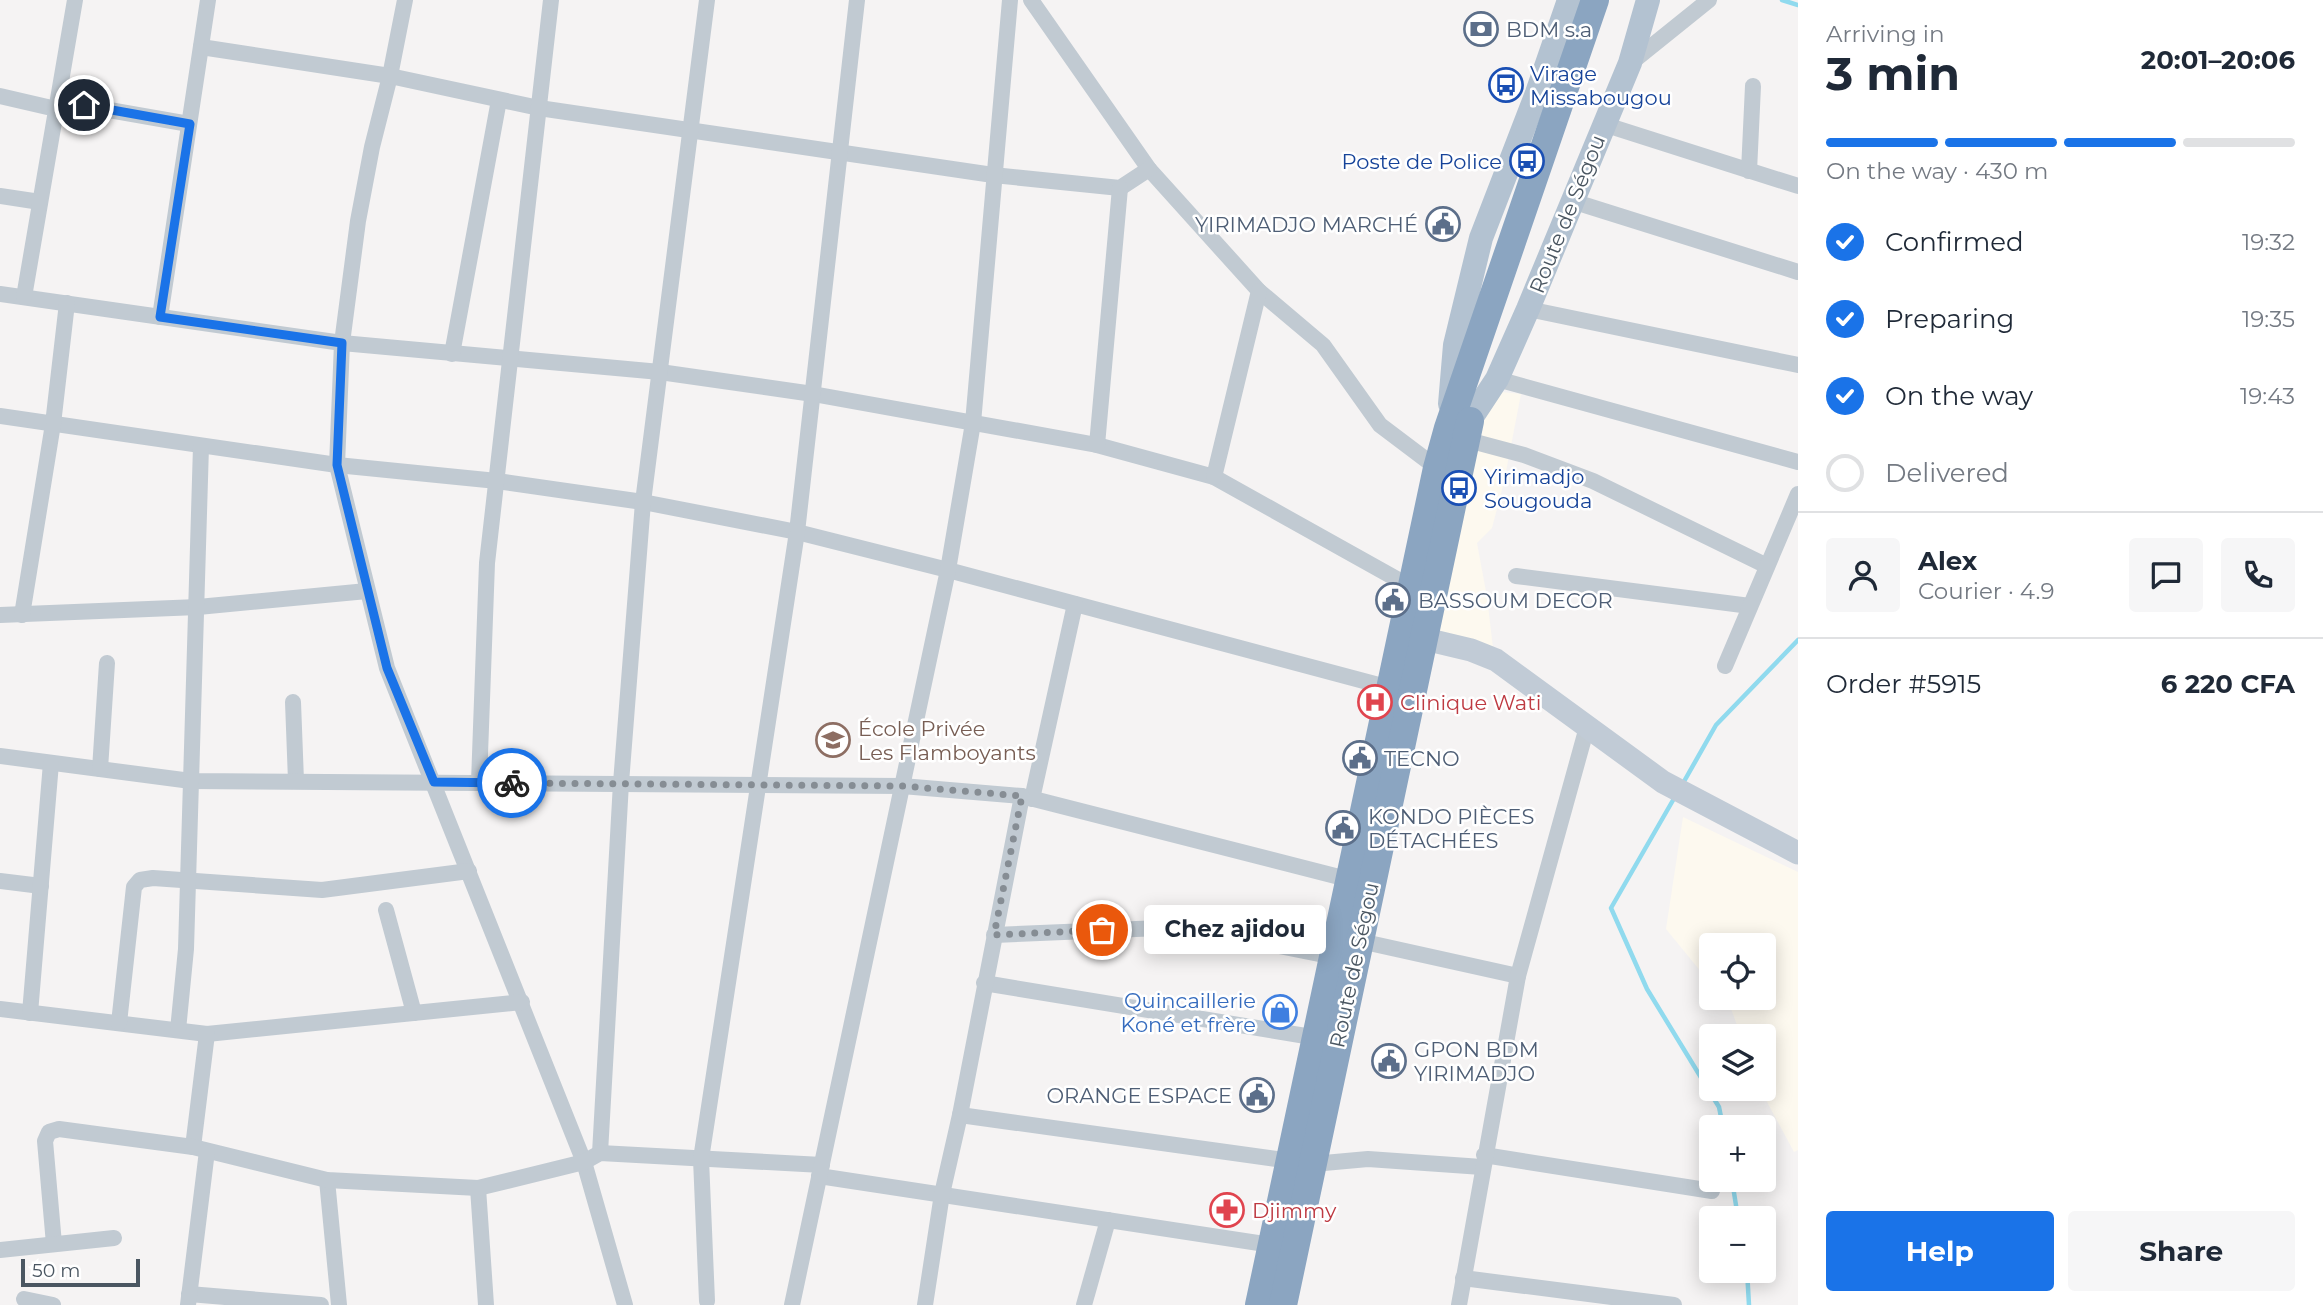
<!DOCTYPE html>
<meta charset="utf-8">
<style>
:root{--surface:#fff;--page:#f6f6f7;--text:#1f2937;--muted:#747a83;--line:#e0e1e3;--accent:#1a73e8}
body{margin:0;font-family:Montserrat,sans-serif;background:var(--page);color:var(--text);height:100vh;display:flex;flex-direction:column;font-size:26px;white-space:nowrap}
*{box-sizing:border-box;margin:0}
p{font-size:23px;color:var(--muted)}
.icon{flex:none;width:38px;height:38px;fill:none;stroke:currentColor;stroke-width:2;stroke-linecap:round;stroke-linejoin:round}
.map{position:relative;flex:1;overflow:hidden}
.details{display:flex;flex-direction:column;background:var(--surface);width:525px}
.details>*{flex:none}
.fabs{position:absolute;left:1699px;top:933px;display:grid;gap:14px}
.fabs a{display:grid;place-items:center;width:77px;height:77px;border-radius:7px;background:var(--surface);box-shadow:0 4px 18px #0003;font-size:35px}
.scale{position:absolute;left:21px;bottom:18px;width:119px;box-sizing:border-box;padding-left:7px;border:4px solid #4a5661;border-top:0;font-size:19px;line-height:24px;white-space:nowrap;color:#4a5661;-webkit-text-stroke:5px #fff;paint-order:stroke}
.pin{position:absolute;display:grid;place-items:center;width:60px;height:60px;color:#fff;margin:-30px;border:4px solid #fff;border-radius:50%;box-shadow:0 2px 7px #0007}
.courier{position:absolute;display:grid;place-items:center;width:70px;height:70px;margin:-35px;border:5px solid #1a73e8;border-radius:50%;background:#fff;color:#222;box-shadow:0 2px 9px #0007}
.bubble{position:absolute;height:49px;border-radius:7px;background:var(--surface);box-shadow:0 4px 18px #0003;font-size:23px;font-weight:700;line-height:49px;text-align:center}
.head em{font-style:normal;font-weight:700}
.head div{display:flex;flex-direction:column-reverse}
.head{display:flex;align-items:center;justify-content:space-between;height:119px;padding:0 28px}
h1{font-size:46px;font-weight:700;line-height:52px}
.bar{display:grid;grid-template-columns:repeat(4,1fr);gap:10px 7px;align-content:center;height:84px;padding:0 28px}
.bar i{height:9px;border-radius:5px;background:var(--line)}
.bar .current{background:var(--accent)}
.bar p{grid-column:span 4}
.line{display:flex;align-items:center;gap:18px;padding:0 28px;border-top:2px solid var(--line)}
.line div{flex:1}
.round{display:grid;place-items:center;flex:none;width:74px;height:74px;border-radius:7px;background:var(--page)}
ol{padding:0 28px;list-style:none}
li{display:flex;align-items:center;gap:21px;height:77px}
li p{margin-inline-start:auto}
li .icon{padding:7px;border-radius:50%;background:var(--accent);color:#fff;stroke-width:4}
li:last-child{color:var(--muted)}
li i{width:38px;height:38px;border:4px solid var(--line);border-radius:50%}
.primary-button{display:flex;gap:14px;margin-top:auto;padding:14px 28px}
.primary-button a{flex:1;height:80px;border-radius:7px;background:var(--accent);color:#fff;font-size:28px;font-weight:700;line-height:80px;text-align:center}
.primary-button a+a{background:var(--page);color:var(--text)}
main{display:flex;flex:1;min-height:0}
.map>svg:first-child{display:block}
.commercial{fill:#fdf9ef}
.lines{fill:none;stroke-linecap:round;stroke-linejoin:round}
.stream{stroke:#90daee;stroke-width:4.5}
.street{stroke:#c1cad2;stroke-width:16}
.secondary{stroke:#c1cbd6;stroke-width:23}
.primary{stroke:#b3c2d1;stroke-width:24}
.highway{stroke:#8ba5c1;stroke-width:28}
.done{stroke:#868d94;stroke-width:7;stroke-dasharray:0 12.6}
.route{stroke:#1a73e8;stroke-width:9}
.labels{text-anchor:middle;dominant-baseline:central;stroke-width:5;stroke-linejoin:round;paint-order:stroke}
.service-label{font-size:21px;fill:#4e5e75;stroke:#fff;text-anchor:start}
.transit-label{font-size:21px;fill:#164399;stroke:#fff;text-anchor:start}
.street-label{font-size:21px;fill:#4a5661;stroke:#fff}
.health-label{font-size:21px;fill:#be3a42;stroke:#fff;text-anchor:start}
.education-label{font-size:21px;fill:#785e54;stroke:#fff;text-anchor:start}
.shop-label{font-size:21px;fill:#366cbe;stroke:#fff;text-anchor:end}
</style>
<main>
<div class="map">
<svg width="1798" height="1305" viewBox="0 0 1798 1305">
<rect width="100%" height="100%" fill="#f5f3f3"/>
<g class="commercial">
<path d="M1482 390 1521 394 1504 482 1492 528 1477 543 1487 597 1493 648 1435 629Z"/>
<path d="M1683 817 1798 872V1150L1794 1152 1760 1089 1764 1088V1036H1741L1730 1006 1723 998H1764V945H1712L1711 984 1666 929Z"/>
</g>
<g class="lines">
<g class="stream">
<path d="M1782 0 1798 5"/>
<path d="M1682 785 1716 725 1798 640"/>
<path d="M1676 795 1611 908 1647 989 1719 1107 1723 1127"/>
<path d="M1732 1180 1738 1218"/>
<path d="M1747 1270 1749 1305"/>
</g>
<g class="street">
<path d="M405 0 390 76 372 147 358 221 342 343 337 465 387 668 584 1162 625 1305"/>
<path d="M1031 0 1149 169 1259 291 1323 345 1380 425 1437 468"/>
<path d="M201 47 390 76 539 108 993 175 1120 188 1149 169"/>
<path d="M1632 62 1709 0"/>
<path d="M0 96 56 109"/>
<path d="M58 101 189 124"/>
<path d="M1603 124 1798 186"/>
<path d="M1749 171 1753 86"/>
<path d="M0 196 40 202"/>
<path d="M1572 201 1798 272"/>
<path d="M0 294 342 343 660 372 813 394 1097 445 1214 477 1411 587"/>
<path d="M24 297 75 0"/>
<path d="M1528 309 1798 365"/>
<path d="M160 317 208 0"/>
<path d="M452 354 499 100"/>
<path d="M1497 379 1798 462"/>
<path d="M0 416 337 465 497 481 643 502 797 532 948 570 1390 688"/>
<path d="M1464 439 1524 455 1593 481 1767 566"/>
<path d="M1097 445 1120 188"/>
<path d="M1214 477 1259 291"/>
<path d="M1516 576 1750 606"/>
<path d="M0 615 198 607 367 591"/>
<path d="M22 615 53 424 67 303"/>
<path d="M1725 666 1798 494"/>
<path d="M293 702 296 781"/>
<path d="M0 756 191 781 902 786 1022 796 1351 880"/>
<path d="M100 769 107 663"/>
<path d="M479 782 487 563 551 0"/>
<path d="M1032 799 1075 604"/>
<path d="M0 881 41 886"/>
<path d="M386 910 414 1013"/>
<path d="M994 935 1184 927 1334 957"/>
<path d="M1360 941 1518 976"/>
<path d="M984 983 1318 1038"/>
<path d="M0 1009 207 1034 522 1002"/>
<path d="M30 1013 51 763"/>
<path d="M119 1023 134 887 140 880 153 878 322 890 469 871"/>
<path d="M178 1030 186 949 201 446"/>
<path d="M960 1115 1291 1161"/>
<path d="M193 1147 207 1034"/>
<path d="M600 1153 621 783 643 502 707 0"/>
<path d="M1484 1155 1712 1191"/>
<path d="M1313 1164 1368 1159 1482 1167"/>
<path d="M819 1176 1272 1245"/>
<path d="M327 1180 339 1305"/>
<path d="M478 1188 486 1305"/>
<path d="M54 1244 45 1141 49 1132 59 1129 193 1147 327 1180 478 1188 584 1162 600 1153 822 1165"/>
<path d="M0 1250 114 1238"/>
<path d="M1463 1278 1674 1305"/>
<path d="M189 1294 321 1305"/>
<path d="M24 1299 53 1305"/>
<path d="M707 1301 701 1159 797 532 857 0"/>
<path d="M188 1305 207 1151"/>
<path d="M792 1305 948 570 973 423 1010 0"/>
<path d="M925 1305 942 1194 960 1115 1022 796"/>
<path d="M1084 1305 1108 1220"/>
<path d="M1459 1305 1518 976 1587 727"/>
</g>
<path class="secondary" d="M1408 635 1471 650 1496 660 1663 782 1798 853"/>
<g class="primary">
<path d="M1450 404 1455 345 1481 238 1537 93 1569 0"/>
<path d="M1470 420 1497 379 1528 309 1630 63 1648 0"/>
</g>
<g class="highway">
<path d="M1259 1305 1437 468 1448 428 1595 0"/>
<path d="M1283 1305 1470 421"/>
</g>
</g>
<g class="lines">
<path class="done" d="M512 783 902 786 1022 796 994 935 1102 930"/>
<path class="route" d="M84 105 190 124 160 317 342 343 337 465 387 668 434 782 512 783"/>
</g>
<defs>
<g id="bank-ring" transform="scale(1.75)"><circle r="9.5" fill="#fff" stroke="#5c6f8a" stroke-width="1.5"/><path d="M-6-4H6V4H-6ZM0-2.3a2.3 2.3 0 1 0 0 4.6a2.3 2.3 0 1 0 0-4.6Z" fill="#5c6f8a"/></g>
<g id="bus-ring" transform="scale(1.75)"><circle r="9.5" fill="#fff" stroke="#1a4fb4" stroke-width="1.5"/><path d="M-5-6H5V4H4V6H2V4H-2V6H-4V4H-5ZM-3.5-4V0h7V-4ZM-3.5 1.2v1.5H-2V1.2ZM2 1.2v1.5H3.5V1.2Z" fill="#1a4fb4"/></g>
<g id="civic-ring" transform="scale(1.75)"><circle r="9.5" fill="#fff" stroke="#5c6f8a" stroke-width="1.5"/><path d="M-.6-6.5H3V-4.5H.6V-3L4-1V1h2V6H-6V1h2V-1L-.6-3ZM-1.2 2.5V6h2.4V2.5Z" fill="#5c6f8a"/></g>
<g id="hospital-ring" transform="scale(1.75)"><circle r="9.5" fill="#fff" stroke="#e0444e" stroke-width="1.5"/><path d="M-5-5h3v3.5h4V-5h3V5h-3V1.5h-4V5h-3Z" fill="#e0444e"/></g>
<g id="school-ring" transform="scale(1.75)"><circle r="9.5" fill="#fff" stroke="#8d6e63" stroke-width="1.5"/><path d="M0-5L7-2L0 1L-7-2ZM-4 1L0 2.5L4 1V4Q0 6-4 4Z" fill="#8d6e63"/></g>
<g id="shop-ring" transform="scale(1.75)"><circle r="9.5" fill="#fff" stroke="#3f7fe0" stroke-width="1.5"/><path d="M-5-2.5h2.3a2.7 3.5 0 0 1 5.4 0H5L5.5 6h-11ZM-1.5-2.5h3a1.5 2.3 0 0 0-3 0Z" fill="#3f7fe0"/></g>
<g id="pharmacy-ring" transform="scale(1.75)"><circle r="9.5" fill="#fff" stroke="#e0444e" stroke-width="1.5"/><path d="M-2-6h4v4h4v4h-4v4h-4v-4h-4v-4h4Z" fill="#e0444e"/></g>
</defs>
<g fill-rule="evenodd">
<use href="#bank-ring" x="1481" y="29"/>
<use href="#bus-ring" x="1506" y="85"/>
<use href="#bus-ring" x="1527" y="161"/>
<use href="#civic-ring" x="1443" y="224"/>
<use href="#bus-ring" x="1459" y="488"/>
<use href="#civic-ring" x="1393" y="600"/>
<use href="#hospital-ring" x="1375" y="702"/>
<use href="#school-ring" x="833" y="740"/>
<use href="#civic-ring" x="1360" y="758"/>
<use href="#civic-ring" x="1343" y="828"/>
<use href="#shop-ring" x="1280" y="1012"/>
<use href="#civic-ring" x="1389" y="1061"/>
<use href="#civic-ring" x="1257" y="1095"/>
<use href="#pharmacy-ring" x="1227" y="1210"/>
</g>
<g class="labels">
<g class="service-label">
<text x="1506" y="29">BDM s.a</text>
<text x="1418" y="224" text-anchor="end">YIRIMADJO MARCHÉ</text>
<text x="1418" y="600">BASSOUM DECOR</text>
<text x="1384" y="758">TECNO</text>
<text x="1368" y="816">KONDO PIÈCES<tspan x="1368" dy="24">DÉTACHÉES</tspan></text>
<text x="1414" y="1049">GPON BDM<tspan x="1414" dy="24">YIRIMADJO</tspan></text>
<text x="1232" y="1095" text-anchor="end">ORANGE ESPACE</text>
</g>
<g class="transit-label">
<text x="1530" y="73">Virage<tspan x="1530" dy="24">Missabougou</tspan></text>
<text x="1502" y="161" text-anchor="end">Poste de Police</text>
<text x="1484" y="476">Yirimadjo<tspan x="1484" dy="24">Sougouda</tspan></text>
</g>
<g class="street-label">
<text transform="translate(1567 214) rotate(-68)">Route de Ségou</text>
<text transform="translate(1354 965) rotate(-78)">Route de Ségou</text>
</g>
<g class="health-label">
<text x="1400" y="702">Clinique Wati</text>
<text x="1252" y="1210">Djimmy</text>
</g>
<g class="education-label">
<text x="858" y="728">École Privée<tspan x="858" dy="24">Les Flamboyants</tspan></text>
</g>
<g class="shop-label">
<text x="1256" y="1000">Quincaillerie<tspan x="1256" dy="24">Koné et frère</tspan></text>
</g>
</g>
</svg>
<div class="fabs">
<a><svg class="icon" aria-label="locate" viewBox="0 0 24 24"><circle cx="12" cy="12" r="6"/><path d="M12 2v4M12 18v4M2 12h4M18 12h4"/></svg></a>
<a><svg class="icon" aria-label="layers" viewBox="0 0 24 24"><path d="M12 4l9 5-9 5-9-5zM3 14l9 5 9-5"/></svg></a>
<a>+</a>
<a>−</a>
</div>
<div class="scale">50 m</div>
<div class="pin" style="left:1102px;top:930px;background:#ea580c"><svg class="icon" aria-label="bag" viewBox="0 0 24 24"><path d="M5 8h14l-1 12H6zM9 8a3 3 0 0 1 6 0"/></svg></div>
<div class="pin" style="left:84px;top:105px;background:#1f2937"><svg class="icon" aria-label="home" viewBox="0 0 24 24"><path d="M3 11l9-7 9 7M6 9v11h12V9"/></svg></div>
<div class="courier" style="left:512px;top:783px"><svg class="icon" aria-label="bike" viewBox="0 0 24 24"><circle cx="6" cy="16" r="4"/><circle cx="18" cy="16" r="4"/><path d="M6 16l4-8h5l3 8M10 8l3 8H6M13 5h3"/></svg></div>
<div class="bubble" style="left:1144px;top:905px;width:182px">Chez ajidou</div>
</div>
<section class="details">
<div class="head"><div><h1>3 min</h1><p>Arriving in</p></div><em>20:01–20:06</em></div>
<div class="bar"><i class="current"></i><i class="current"></i><i class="current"></i><i></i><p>On the way · 430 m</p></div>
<ol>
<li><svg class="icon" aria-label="check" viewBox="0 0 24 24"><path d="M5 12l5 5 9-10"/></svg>Confirmed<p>19:32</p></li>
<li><svg class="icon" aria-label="check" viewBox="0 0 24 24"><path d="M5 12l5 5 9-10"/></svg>Preparing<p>19:35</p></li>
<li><svg class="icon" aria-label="check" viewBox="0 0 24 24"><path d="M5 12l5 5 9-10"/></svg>On the way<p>19:43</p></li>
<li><i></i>Delivered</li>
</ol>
<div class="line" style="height:126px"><a class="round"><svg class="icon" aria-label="person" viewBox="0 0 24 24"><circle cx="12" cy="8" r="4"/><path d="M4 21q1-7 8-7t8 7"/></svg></a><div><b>Alex</b><p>Courier · 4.9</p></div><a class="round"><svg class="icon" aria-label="chat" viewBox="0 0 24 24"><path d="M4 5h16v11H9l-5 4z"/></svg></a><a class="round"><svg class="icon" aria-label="phone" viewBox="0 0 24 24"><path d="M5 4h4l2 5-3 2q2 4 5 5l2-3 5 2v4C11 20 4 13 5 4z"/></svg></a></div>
<div class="line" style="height:91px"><div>Order #5915</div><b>6 220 CFA</b></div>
<div class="primary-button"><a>Help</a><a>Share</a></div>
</section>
</main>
